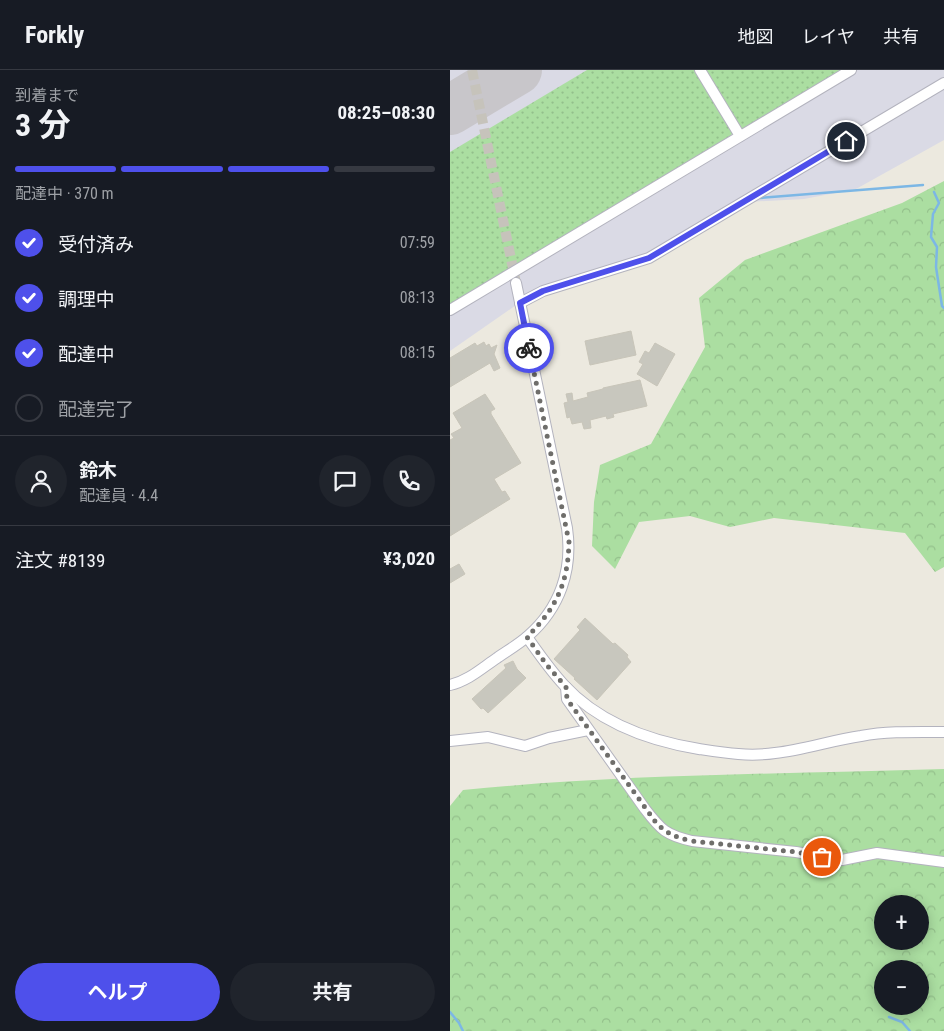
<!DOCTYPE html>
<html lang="ja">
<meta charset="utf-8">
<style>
:root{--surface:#171b24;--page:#20242c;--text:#f1f3f6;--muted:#9ea1a6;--line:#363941;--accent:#4e50eb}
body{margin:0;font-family:"Roboto Condensed","Noto Sans JP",sans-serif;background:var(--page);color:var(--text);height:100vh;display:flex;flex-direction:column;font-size:19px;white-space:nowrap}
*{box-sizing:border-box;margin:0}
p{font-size:16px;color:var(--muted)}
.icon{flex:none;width:28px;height:28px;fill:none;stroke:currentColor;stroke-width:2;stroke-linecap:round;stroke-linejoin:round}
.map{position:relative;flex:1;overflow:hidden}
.details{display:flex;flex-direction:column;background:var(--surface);width:450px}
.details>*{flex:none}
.buttons{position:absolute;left:424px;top:825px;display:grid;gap:10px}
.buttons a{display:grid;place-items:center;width:55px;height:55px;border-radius:50%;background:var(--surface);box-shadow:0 2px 12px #0003;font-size:25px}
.pin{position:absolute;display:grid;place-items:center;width:42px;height:42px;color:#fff;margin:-21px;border:2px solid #fff;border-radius:50%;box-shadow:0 1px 5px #0007}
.courier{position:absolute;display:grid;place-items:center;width:50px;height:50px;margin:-25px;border:4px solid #4e50eb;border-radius:50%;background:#fff;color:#222;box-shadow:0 1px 6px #0007}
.overview em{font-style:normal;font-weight:700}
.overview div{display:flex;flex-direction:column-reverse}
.overview{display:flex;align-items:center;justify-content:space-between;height:85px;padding:0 15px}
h1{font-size:32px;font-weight:700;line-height:38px}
.bar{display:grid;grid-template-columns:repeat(4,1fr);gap:8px 5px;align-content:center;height:60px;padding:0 15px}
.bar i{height:6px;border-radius:4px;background:var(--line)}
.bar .active{background:var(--accent)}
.bar p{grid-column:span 4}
.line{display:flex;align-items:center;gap:12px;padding:0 15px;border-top:1px solid var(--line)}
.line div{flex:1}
.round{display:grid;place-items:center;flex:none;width:52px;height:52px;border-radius:26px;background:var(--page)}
ol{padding:0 15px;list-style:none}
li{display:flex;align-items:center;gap:15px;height:55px}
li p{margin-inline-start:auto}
li .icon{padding:5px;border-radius:50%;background:var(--accent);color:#fff;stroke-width:4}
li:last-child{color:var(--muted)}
li i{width:28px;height:28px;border:2px solid var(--line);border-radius:50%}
.primary-button{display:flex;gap:10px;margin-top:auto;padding:10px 15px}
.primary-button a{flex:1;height:58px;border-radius:30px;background:var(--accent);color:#fff;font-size:20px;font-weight:700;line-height:58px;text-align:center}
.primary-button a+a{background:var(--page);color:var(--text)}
header{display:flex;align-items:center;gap:30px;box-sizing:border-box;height:70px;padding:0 25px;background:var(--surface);border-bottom:1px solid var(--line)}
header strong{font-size:24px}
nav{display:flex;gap:28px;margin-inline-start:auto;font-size:18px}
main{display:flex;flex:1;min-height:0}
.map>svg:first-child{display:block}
.airport{fill:#dadae5}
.grass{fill:url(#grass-dots)}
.forest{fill:url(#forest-crowns);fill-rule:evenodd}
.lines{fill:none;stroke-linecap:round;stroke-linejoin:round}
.stream{stroke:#7cb7e5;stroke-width:2.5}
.taxiway{stroke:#c8c6ca;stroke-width:20}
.runway{stroke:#c8c6ca;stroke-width:50}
.building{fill:#c8c7be;stroke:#c8c5b9}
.minor-tunnel{stroke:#c6c3bb;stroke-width:10;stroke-dasharray:10 5;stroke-linecap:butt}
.minor-casing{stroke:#b3b3be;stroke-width:12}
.minor{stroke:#fff;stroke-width:10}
.done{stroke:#6f6e6b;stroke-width:5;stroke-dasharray:0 9}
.route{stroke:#4e50eb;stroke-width:6}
</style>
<header>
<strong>Forkly</strong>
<nav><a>地図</a><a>レイヤ</a><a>共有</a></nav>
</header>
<main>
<section class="details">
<div class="overview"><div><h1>3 分</h1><p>到着まで</p></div><em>08:25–08:30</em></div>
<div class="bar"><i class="active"></i><i class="active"></i><i class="active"></i><i></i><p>配達中 · 370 m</p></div>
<ol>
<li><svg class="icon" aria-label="check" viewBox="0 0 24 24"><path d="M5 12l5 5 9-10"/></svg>受付済み<p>07:59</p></li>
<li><svg class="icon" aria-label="check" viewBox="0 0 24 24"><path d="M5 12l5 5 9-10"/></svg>調理中<p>08:13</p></li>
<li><svg class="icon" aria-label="check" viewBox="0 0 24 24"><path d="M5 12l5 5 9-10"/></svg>配達中<p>08:15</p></li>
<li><i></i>配達完了</li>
</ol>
<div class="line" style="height:90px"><a class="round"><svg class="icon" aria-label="person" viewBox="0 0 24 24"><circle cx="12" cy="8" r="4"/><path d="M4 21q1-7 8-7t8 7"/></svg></a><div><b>鈴木</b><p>配達員 · 4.4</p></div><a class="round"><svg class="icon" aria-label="chat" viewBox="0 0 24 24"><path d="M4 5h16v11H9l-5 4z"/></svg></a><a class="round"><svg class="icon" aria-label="phone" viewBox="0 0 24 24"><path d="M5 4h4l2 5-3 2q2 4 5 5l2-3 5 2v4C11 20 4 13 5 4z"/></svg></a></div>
<div class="line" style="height:65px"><div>注文 #8139</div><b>¥3,020</b></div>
<div class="primary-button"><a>ヘルプ</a><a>共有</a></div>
</section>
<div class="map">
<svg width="494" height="961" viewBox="0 0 494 961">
<defs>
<pattern id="grass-dots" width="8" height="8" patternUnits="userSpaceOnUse" patternTransform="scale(1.25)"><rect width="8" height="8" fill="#abdea1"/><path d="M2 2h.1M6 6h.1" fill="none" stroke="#93bf8b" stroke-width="1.8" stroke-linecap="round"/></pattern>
<pattern id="forest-crowns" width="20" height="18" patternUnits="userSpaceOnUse" patternTransform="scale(1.25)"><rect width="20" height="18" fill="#abdea1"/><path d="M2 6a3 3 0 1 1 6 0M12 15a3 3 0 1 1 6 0" fill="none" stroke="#93bf8b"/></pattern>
</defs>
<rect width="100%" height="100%" fill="#ece9df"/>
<path class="airport" d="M0 0H494V70L406 119 354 129 297 132 202 192 84 228 82 224 0 281Z"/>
<g class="grass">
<path d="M137 0H248L283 62 280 67 0 235V82Z"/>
<path d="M253 0H396L292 60Z"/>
</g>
<g class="forest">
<path d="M494 111V497L485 502 455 463 324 448 280 457 240 446 189 452 165 499 142 476 144 432 150 395 201 374 255 277 249 228 295 190 452 133Z"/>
<path d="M494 699V961H0V736L13 720C172 704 334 704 494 699ZM432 834H470V871H432ZM432 899H470V936H432Z"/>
</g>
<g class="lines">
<g class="stream">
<path d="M484 122 489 133 483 144 481 167 487 177 486 197 492 236 494 238"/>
<path d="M310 128 473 115"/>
<path d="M0 942 9 953 13 961"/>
<path d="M439 947 452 952 460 961"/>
</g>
<path class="taxiway" d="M0 31 12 29 29 23"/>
<path class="runway" d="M0 40 67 0"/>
</g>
<g class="building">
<path d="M181 261 186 285 140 295 135 271Z"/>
<path d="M34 272 36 276 39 274 41 278 47 275 44 284 50 298 44 301 40 293 0 317V288L25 273 27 276Z"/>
<path d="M205 273 225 284 207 316 187 304 193 294 189 292 195 281 199 283Z"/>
<path d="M190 310 197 336 163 344 164 347 157 349 156 346 140 350 141 358 134 359 132 352 122 354 120 347 117 348 114 333 118 332 116 324 122 323 123 331 138 327 137 323 153 319V318Z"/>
<path d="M35 324 45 339 41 341V344L71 393 44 409 52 422 55 421 60 429 0 466V370L4 368 1 364 12 358 3 343Z"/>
<path d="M9 494 15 504 0 513V499Z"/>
<path d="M135 548 163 574 165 573 178 585 177 587 181 592 147 630 124 609 125 608 104 589 130 560 127 557Z"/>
<path d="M63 591 67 599 76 608 38 643 33 638 31 639 22 629 56 598 54 595Z"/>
</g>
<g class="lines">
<path class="minor-tunnel" d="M22 0 66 213"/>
<g class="minor-casing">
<g id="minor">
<path d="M250 0 290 66"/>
<path d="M70 233 93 221 199 188 494 13"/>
<path d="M0 240 401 0"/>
<path d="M77 567C89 584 100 600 114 615 149 653 200 671 249 679 275 683 299 687 325 683 354 680 382 670 411 666 438 661 466 662 494 662"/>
<path d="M0 615C18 611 32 598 47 588 57 581 69 574 78 566 110 538 123 500 117 458L66 213"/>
<path d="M116 617 117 629 195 739C211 760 216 765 242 771L346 782 392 790 427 783 494 792"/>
<path d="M0 671 38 667 75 676 99 668 138 660"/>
</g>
</g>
<use href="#minor" class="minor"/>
</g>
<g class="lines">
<path class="done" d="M79 278 119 472C118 514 106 538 77 567L96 594 116 617 117 629 207 754C218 764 227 768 242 771L346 782 372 787"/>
<path class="route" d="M79 278 70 233 93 221 199 188 396 71"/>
</g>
</svg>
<div class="buttons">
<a>+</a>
<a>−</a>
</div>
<div class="pin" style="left:372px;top:787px;background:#ea580c"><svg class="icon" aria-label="bag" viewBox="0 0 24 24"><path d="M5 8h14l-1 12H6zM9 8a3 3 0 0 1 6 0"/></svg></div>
<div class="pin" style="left:396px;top:71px;background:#1f2937"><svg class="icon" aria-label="home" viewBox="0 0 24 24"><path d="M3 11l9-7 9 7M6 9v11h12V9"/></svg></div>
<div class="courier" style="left:79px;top:278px"><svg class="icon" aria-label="bike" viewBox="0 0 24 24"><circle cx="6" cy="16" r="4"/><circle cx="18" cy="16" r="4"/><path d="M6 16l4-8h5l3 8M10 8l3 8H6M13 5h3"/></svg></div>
</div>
</main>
